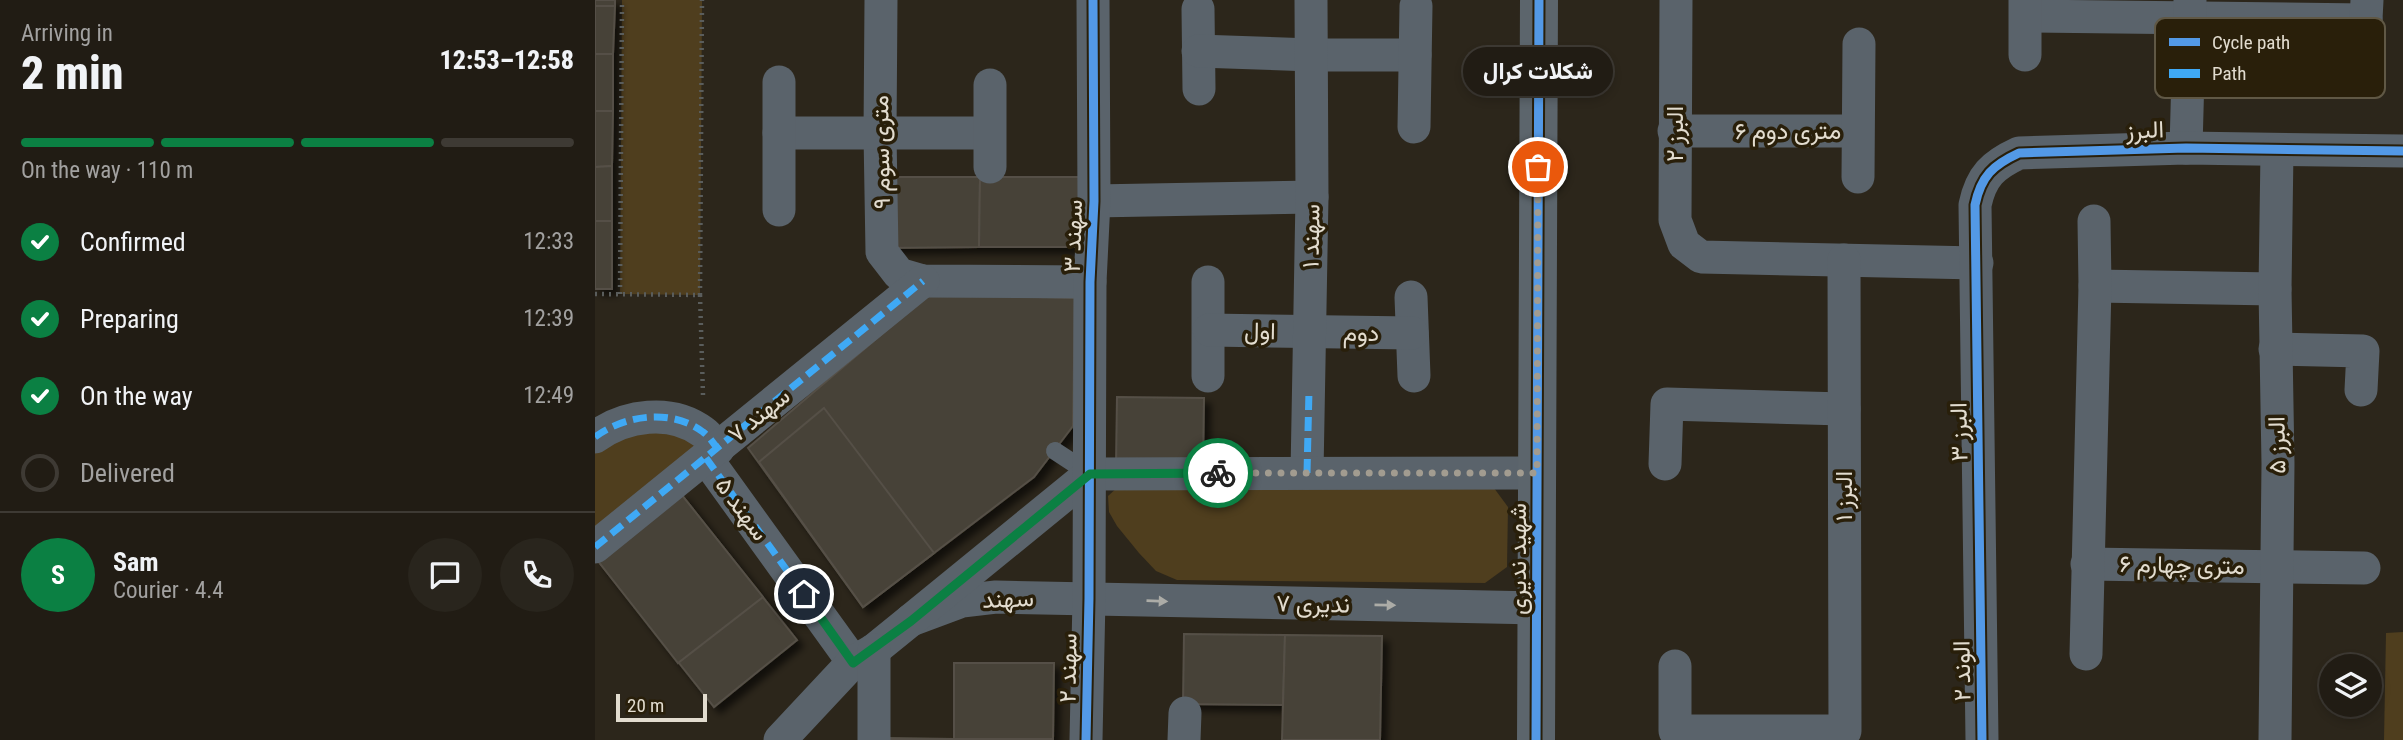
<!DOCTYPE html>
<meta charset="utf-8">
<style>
:root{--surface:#211c14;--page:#29251d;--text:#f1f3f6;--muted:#a2a1a0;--line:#3e3a34;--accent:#0b8043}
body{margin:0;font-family:"Roboto Condensed",Vazirmatn,sans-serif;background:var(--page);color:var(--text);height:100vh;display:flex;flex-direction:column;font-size:26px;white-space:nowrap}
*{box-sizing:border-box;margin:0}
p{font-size:23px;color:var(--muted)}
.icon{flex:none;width:38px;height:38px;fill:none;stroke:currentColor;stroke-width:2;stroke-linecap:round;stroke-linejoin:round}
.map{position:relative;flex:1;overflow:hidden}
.details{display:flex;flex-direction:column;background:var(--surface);width:595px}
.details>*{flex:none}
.fabs{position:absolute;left:1724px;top:654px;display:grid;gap:14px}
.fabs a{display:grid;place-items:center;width:63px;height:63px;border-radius:50%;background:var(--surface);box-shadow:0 4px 10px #0003,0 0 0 2px var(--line);font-size:35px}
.scale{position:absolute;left:21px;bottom:18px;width:91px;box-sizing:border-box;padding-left:7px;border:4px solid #e2dccf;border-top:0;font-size:19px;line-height:24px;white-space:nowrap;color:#e2dccf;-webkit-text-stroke:5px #291f0a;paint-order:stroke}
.pin{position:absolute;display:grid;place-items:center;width:60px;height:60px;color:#fff;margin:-30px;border:4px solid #fff;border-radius:50%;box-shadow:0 2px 7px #0007}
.courier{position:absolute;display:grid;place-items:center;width:70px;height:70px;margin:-35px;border:5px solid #0b8043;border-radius:50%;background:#fff;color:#222;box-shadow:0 2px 9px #0007}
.bubble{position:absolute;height:49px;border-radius:24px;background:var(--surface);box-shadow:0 4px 10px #0003,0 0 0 2px var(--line);font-size:23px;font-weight:800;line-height:49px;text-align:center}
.head em{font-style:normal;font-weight:800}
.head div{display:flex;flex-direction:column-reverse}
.head{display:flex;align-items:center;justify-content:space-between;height:119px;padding:0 21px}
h1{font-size:46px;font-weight:800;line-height:52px}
.bar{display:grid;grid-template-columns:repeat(4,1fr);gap:10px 7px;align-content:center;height:84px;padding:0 21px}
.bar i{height:9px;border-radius:5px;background:var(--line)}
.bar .active{background:var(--accent)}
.bar p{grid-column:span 4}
.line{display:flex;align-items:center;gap:18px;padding:0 21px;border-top:2px solid var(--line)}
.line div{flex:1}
.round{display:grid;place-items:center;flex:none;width:74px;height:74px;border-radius:37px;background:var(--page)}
ol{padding:0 21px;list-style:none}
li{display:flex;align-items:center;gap:21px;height:77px}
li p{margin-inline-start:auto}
li .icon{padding:7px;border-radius:50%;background:var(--accent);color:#fff;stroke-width:4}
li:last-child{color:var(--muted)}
li i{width:38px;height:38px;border:4px solid var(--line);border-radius:50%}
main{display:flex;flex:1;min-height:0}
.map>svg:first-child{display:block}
.green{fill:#4f3e1e}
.building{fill:#474239;stroke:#555046;stroke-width:2;filter:url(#shadow)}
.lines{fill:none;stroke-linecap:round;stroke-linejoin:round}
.path{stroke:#5a5d5c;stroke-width:4.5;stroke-dasharray:2 5;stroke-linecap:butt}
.lane{stroke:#5a636b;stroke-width:18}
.street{stroke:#5a636b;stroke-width:33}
.secondary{stroke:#5c656c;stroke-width:38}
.quiet{stroke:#3fa9f5;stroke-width:7;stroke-dasharray:14 7;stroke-linecap:butt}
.cycleway-casing{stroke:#291f0a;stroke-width:13}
.cycleway{stroke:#5399e6;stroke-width:9}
.oneway{fill:#acaca7}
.done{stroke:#a29c90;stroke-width:7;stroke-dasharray:0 12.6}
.route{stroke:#0b8043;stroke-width:9}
.labels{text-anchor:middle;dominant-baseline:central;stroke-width:7;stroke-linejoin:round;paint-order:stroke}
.street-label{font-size:24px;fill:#e2dccf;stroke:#291f0a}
.key{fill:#291f0a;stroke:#605845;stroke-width:2}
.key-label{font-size:19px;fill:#e2dccf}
</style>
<main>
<section class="details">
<div class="head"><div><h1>2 min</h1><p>Arriving in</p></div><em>12:53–12:58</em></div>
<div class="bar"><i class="active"></i><i class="active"></i><i class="active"></i><i></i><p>On the way · 110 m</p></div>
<ol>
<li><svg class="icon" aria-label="check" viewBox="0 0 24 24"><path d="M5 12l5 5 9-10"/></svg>Confirmed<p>12:33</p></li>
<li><svg class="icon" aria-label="check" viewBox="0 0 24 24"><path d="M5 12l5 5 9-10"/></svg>Preparing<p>12:39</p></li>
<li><svg class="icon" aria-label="check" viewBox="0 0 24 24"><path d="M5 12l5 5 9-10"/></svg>On the way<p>12:49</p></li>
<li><i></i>Delivered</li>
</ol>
<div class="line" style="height:126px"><b class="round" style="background:var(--accent);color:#fff">S</b><div><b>Sam</b><p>Courier · 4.4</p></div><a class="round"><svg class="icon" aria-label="chat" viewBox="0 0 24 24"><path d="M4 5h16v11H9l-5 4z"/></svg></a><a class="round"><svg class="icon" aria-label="phone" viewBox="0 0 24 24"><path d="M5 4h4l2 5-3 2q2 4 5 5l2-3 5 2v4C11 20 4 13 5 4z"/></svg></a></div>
</section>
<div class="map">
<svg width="1808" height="740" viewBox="0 0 1808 740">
<defs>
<filter id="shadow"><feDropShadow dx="6" dy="6" stdDeviation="3.5" flood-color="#0009"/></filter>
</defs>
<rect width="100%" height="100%" fill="#2c261b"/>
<g class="green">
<path d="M27 0H107L105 295 25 294Z"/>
<path d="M45 425 108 438 0 539V448Z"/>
<path d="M524 486 899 488 913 507 912 567 890 583 582 580 561 571 544 553 522 526 514 512 513 496Z"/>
<path d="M1808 632V740H1789L1791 633Z"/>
</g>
<g class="building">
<rect x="0" y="0" width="20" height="6"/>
<path d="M0 6H20L18 54H0Z"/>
<rect x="0" y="54" width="18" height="57"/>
<path d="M0 111H18L17 166 0 167Z"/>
<path d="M17 166V221H0V167Z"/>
<path d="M294 177H385L384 247 295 248Z"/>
<path d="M385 177H486V247H384Z"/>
<rect x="0" y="221" width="17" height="68"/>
<path d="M334 294 480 298 478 426 439 477 268 607 153 448Z"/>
<path d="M522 397 609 398 608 466 521 465Z"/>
<path d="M229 408 339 553 268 607 164 462Z"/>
<path d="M86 494 202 640 119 707 3 561Z"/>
<path d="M86 494 168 597 83 663 3 561Z"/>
<path d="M589 634 690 635 688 705 588 704Z"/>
<path d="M690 635 787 636 785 740H687Z"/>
<path d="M359 663H459L458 739H359Z"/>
<path d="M292 738 359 739H390V740H292Z"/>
</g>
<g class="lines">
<g class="path">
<path d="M0 294 105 295 107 0"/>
<path d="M25 294 27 0"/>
<path d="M105 295 108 395"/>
</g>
<path class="lane" d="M460 451 495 474"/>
<g class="street">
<path d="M286 0 285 134 287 252 304 274 328 281 495 282"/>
<path d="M1081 0 1080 220 1089 244 1106 257 1382 263"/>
<path d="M603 9 604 89"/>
<path d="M1431 16 1771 20"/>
<path d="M603 51 717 55H820"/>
<path d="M1430 55V0"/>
<path d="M1769 58 1772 0"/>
<path d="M819 127 821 6"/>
<path d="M1079 131H1261"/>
<path d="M184 133H394"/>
<path d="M1591 148 1595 0"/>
<path d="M395 167V85"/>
<path d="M1263 177 1264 44"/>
<path d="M499 201 717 197"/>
<path d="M184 210V82"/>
<path d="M613 282V376"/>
<path d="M1500 286 1680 289"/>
<path d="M816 297 819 376"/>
<path d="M614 330 817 333"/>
<path d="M1680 349 1768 351 1766 390"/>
<path d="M0 437C30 415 76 408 108 432 114 436 118 443 123 449"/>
<path d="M111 458 258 662"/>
<path d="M1070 464 1072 404 1249 409"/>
<path d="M712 473 717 197 716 0"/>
<path d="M495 474 942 473"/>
<path d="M0 547 328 281"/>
<path d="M1492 564 1769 568"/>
<path d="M316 620 367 601 401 597 942 608"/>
<path d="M1491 654 1500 286 1499 221"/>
<path d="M1080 666V731H1250L1249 260"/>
<path d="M185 740 258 662 279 650 316 620 495 474"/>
<path d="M279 740V650"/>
<path d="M491 740 494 598 495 282 499 201 498 0"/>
<path d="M589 740 590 713"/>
<path d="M1387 740 1380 205C1386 176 1398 165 1424 153L1591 148 1808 151"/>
<path d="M1680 740 1683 464 1680 289 1682 151"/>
</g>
<path class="secondary" d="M941 740 944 0"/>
<g class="quiet">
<path d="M0 437C30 415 76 408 108 432 114 436 118 443 123 449"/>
<path d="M111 458 258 662"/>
<path d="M712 473 714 390"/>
<path d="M0 547 328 281"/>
</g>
<g class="cycleway-casing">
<g id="cycleway">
<path d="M491 740 494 598 495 282 499 201 498 0"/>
<path d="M941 740 944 0"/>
<path d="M1387 740 1380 205C1386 176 1398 165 1424 153L1591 148 1808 151"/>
</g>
</g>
<use href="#cycleway" class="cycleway"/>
</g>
<defs><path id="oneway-solid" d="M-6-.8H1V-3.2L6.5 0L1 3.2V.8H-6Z" transform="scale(1.75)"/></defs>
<g class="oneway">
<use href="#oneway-solid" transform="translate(562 601) rotate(2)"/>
<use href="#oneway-solid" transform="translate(790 605) rotate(1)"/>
</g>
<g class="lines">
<path class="done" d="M623 473H942L943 167"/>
<path class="route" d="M209 594 258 663 316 621 495 474 623 473"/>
</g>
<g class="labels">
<g class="street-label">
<text transform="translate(1550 130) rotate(-2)">البرز</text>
<text x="1193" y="131">۶ متری دوم</text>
<text transform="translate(1080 134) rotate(-90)">البرز ۲</text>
<text transform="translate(286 152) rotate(-91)">۹ متری سوم</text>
<text transform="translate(478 236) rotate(-88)">سهند ۳</text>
<text transform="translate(716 236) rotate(-89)">سهند ۱</text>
<text transform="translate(665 331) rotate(1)">اول</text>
<text transform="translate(766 333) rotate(1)">دوم</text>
<text transform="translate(164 415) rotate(-39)">سهند ۷</text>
<text transform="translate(1364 432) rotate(-91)">البرز ۳</text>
<text transform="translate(1682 445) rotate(-91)">البرز ۵</text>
<text transform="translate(1249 496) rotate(-90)">البرز ۱</text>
<text transform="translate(147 509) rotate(54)">سهند ۵</text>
<text transform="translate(923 559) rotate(-90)">شهید ندیری</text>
<text transform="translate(1587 565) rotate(1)">۶ متری چهارم</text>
<text transform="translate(413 599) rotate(-2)">سهند</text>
<text transform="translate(718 604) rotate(1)">ندیری ۷</text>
<text transform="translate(473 668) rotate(-89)">سهند ۲</text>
<text transform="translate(1367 671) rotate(-91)">الوند ۲</text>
</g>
</g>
<rect x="1560" y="18" width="230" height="80" rx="10" class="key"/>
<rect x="1574" y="38" width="31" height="8" fill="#5399e6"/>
<rect x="1574" y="69" width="31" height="9" fill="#3fa9f5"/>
<g class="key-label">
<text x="1617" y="49">Cycle path</text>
<text x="1617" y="80">Path</text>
</g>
</svg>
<div class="fabs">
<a><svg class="icon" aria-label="layers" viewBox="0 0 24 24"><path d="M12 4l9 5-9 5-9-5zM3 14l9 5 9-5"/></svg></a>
</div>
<div class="scale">20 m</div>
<div class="pin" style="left:943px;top:167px;background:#ea580c"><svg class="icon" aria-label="bag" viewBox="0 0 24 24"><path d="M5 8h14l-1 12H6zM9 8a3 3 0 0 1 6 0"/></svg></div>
<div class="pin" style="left:209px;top:594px;background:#1f2937"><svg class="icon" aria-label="home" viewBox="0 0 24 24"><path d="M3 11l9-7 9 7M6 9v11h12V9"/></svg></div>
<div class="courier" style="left:623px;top:473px"><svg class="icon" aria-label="bike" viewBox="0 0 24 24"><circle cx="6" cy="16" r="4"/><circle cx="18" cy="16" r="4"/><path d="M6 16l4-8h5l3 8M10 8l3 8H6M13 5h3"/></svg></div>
<div class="bubble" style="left:868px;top:47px;width:150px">شکلات کرال</div>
</div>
</main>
